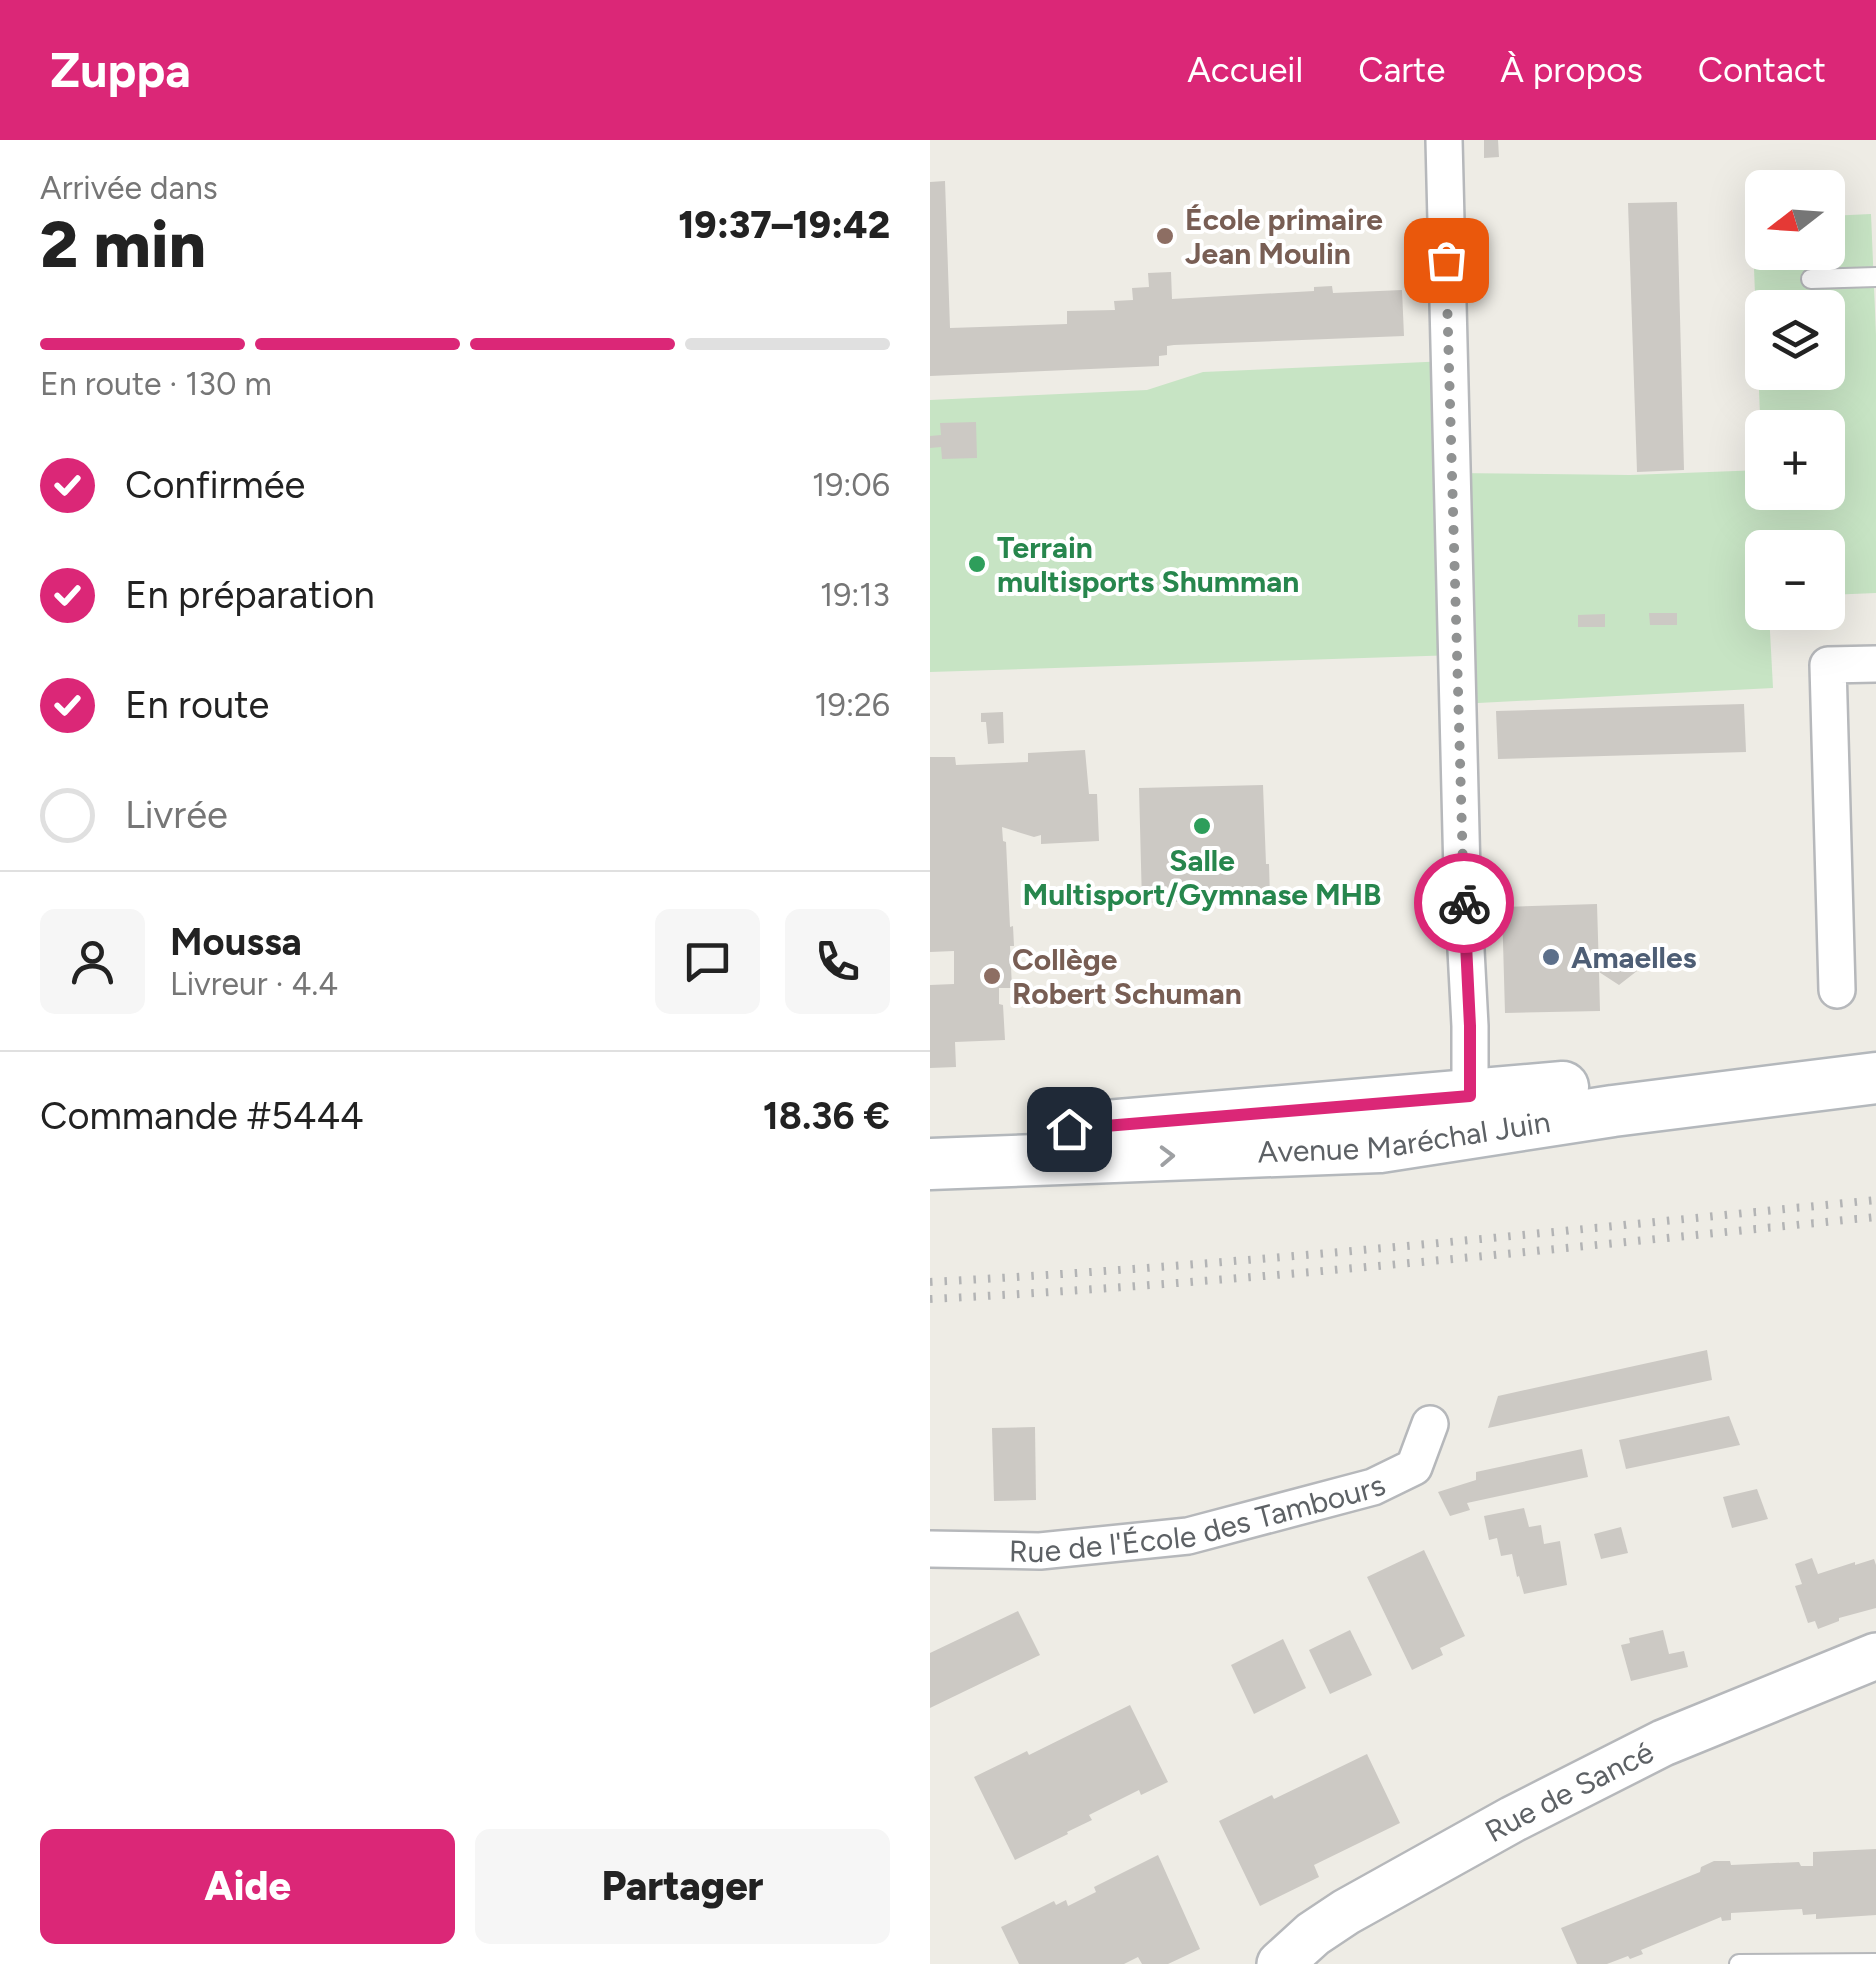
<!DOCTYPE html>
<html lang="fr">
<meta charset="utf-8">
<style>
:root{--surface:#fff;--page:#f6f6f6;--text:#222;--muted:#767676;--line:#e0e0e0;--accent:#db2777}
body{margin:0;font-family:Figtree,sans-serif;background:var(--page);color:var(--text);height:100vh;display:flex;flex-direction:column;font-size:38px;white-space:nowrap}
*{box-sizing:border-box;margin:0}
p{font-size:32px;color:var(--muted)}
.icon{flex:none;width:55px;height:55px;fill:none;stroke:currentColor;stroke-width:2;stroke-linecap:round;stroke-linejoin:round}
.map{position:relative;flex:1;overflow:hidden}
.side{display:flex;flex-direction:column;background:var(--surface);width:930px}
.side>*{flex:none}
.needle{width:65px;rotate:253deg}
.buttons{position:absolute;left:815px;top:30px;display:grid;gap:20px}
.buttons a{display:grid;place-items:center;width:100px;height:100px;border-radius:15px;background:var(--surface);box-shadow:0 10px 40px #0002;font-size:50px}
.pin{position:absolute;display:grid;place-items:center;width:85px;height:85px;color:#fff;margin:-42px;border-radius:20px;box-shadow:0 5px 15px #0006}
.courier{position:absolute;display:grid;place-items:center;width:100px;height:100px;margin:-50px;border:8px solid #db2777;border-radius:50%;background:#fff;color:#222;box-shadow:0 2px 12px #0007}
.summary em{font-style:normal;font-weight:800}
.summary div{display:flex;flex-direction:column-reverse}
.summary{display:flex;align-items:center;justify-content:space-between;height:170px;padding:0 40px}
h1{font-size:65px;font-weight:800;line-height:75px}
.bar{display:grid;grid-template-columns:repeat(4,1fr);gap:15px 10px;align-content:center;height:120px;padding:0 40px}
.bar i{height:12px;border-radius:8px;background:var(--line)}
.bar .on{background:var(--accent)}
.bar p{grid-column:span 4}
.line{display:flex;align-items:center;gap:25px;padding:0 40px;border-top:2px solid var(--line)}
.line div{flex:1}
.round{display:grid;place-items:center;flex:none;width:105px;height:105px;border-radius:15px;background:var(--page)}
ol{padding:0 40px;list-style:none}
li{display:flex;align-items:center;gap:30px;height:110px}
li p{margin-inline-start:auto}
li .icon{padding:10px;border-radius:50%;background:var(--accent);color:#fff;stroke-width:4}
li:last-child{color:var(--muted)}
li i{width:55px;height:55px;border:5px solid var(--line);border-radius:50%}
.cta{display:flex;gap:20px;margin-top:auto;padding:20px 40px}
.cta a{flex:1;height:115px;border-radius:15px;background:var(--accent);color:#fff;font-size:40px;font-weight:800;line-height:115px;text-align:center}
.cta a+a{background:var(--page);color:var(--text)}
header{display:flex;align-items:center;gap:60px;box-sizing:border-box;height:140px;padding:0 50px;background:var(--accent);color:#fff}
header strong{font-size:48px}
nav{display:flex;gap:55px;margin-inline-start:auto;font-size:35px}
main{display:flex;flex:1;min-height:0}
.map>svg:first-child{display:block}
.green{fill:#c7e4c4;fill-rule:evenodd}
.building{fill:#ccc9c4}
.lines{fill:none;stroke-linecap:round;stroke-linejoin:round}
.service-casing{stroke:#b6b8bb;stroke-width:22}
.minor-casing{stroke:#b6b8bb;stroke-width:40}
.tertiary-casing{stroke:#b6b8bb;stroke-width:50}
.secondary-casing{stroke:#b4b8bc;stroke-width:55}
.service{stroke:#fff;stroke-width:18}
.minor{stroke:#fff;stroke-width:35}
.tertiary{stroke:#fff;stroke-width:45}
.secondary{stroke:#fff;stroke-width:50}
.rail{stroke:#b3b4b5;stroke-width:8;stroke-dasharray:2.5 12;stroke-linecap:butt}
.oneway{stroke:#9ea0a3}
.done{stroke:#909292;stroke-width:10;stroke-dasharray:0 18}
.route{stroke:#db2777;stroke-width:12}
.education-dot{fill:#8d6e63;stroke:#fff;stroke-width:4}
.leisure-dot{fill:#2e9e5b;stroke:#fff;stroke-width:4}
.service-dot{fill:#5c6f8a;stroke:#fff;stroke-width:4}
.labels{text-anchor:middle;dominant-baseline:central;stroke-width:8;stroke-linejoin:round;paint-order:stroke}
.education-label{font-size:30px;font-weight:bold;fill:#785e54;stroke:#fff;text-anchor:start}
.leisure-label{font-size:30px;font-weight:bold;fill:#27864d;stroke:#fff;text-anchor:start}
.service-label{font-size:30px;font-weight:bold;fill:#4e5e75;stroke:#fff;text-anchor:start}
.street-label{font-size:30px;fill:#5d6165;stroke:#fff}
</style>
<header>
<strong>Zuppa</strong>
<nav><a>Accueil</a><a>Carte</a><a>À propos</a><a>Contact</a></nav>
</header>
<main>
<section class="side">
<div class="summary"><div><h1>2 min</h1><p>Arrivée dans</p></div><em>19:37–19:42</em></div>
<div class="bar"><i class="on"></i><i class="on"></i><i class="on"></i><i></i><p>En route · 130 m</p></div>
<ol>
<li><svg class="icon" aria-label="check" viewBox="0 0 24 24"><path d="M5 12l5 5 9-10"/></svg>Confirmée<p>19:06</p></li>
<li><svg class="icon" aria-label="check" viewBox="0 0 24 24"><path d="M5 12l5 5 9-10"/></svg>En préparation<p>19:13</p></li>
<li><svg class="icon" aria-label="check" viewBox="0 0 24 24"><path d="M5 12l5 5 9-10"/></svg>En route<p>19:26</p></li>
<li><i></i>Livrée</li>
</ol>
<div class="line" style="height:180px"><a class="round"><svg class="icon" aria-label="person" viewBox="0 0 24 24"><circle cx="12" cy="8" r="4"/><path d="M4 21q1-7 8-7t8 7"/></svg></a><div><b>Moussa</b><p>Livreur · 4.4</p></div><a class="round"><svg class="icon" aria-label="chat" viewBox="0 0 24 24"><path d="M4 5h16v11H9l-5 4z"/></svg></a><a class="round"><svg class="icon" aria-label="phone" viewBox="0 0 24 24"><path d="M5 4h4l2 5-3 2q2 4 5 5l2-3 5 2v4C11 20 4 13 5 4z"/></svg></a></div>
<div class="line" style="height:130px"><div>Commande #5444</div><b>18.36 €</b></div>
<div class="cta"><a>Aide</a><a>Partager</a></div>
</section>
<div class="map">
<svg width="946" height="1824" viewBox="0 0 946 1824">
<rect width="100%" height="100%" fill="#eeece5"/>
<path class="green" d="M941 74 946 195V453L898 455V408H832V472L839 473 843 548 529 564 527 515 0 532V260L217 250 273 232 518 221 523 333 700 335 832 330V352H898V288H832V324L822 80 832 79V112H898V76ZM832 168H898V232H832Z"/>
<g class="building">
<path d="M554 0H568L569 17 554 18Z"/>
<path d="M15 41 20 188 137 184V171L185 170 184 161 203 160 202 148 219 147 218 133 241 132 242 159 384 151V147L402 146 403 153 472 150 474 196 244 205 237 206V215L229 216V226L0 236V42Z"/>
<path d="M747 62 754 330 707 332 698 63Z"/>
<path d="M46 282 47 318 12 319 11 307 0 308V296L11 295 10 283Z"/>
<path d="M719 473H747V485H720Z"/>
<path d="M675 474V487H648V475Z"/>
<path d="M814 564 816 612 568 619 566 571Z"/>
<path d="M73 572 74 603 58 604 56 582H51V573Z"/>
<path d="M155 610 159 654H167L169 701 111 704V695L104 697 72 687 73 701 76 702 80 787 83 786 84 806H80L82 848H69V864L73 865 75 900 25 902 26 927 0 928V845L24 844V811L0 812V617H25L26 625 98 622V613Z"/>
<path d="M333 645 336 724H339L340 759 212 763 209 648Z"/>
<path d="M667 764 669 831 687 817 707 831 689 845 669 832 670 871 575 873 572 767Z"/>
<path d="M777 1210 782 1240 558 1288 568 1256Z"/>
<path d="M799 1276 810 1305 696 1329 689 1300Z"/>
<path d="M105 1287 106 1360 64 1361 62 1288Z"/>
<path d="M652 1309 658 1337 537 1363 540 1370 520 1376 508 1352 546 1340V1332Z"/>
<path d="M827 1349 838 1379 802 1388 793 1357Z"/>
<path d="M594 1368 599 1387 611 1385 614 1404 630 1401 637 1445 594 1454 589 1436 587 1437 582 1414 571 1416 567 1398 559 1400 554 1376Z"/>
<path d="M691 1387 698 1413 671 1419 664 1394Z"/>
<path d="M494 1410 535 1496 510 1508 513 1515 482 1530 437 1437Z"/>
<path d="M882 1418 888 1434 925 1422V1425L944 1419 946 1425V1468L909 1478V1481L888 1489 885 1481 878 1483 865 1446 872 1444 865 1424Z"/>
<path d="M88 1471 110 1515 0 1568V1513Z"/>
<path d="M420 1490 442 1535 400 1554 379 1510Z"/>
<path d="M733 1490 739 1514 754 1511 758 1527 701 1541 691 1505 700 1503 699 1498Z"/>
<path d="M353 1499 376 1548 324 1574 301 1525Z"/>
<path d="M200 1565 238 1642 211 1655 209 1650 159 1675 162 1680 137 1692 138 1694 85 1720 44 1637 97 1611 99 1615Z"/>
<path d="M437 1614 470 1683 384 1725 389 1737 330 1766 289 1681 342 1655 344 1659Z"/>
<path d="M946 1709V1775L886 1779V1774L873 1775 872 1769 801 1773V1780L792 1781 791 1777 711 1810 713 1814 700 1819 698 1816 677 1824H647L631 1788 770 1732 771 1727 784 1721H800L801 1725 869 1722 871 1726H883V1712Z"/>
<path d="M228 1715 270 1809 238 1824H212L208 1817 194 1824H89L71 1787 124 1761 126 1765 136 1760 138 1766 166 1752 164 1747Z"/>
</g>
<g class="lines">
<g class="service-casing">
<g id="service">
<path d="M881 139 946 137"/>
<path d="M809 1824 946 1823"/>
</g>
</g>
<g class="minor-casing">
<g id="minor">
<path d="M514 0 532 734 540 886V956"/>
<path d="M907 850 898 525 946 524"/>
<path id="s1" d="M0 1409 110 1411 258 1396 443 1347 484 1327 500 1284"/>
</g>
</g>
<g class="tertiary-casing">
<g id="tertiary">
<path id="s2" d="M350 1824 383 1794 416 1772 583 1679 733 1603 946 1516"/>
</g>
</g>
<g class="secondary-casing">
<g id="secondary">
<path d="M165 987 633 947"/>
<path id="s3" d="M0 1024 450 1007 683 971 946 938"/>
</g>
</g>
<use href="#service" class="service"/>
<use href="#minor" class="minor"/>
<use href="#tertiary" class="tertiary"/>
<use href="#secondary" class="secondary"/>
<g class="rail">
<path d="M0 1142C316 1125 631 1091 946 1060"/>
<path d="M0 1159C316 1143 631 1108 946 1077"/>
</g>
</g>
<defs><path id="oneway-chevron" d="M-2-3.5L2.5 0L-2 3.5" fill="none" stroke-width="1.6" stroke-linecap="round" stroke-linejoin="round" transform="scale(2.5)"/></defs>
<use class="oneway" href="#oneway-chevron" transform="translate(237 1016) rotate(-2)"/>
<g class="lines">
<path class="done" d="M516 120 534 763"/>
<path class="route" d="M139 989 540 956V886L534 763"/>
</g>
<g class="education-dot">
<circle cx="235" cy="96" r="10"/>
<circle cx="62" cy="836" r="10"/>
</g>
<g class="leisure-dot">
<circle cx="47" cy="424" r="10"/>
<circle cx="272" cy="686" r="10"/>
</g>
<circle class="service-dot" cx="621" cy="817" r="10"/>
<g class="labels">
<g class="education-label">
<text x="255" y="79">École primaire<tspan x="255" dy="34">Jean Moulin</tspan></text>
<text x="82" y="819">Collège<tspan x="82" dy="34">Robert Schuman</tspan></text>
</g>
<g class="leisure-label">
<text x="67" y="407">Terrain<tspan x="67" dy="34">multisports Shumman</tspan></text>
<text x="272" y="720" text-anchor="middle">Salle<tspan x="272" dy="34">Multisport/Gymnase MHB</tspan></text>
</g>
<g class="service-label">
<text x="641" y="817">Amaelles</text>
</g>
<g class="street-label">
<text stroke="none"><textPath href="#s3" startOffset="475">Avenue Maréchal Juin</textPath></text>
<text stroke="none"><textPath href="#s1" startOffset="270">Rue de l'École des Tambours</textPath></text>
<text stroke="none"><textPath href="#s2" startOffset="338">Rue de Sancé</textPath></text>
</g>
</g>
</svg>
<div class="buttons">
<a><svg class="needle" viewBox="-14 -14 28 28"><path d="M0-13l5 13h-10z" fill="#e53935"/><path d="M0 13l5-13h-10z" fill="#767676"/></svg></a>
<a><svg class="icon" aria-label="layers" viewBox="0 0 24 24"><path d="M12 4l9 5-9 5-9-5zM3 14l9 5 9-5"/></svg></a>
<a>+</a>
<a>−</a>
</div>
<div class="pin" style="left:516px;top:120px;background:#ea580c"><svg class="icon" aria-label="bag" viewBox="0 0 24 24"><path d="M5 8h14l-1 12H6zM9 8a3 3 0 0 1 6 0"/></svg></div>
<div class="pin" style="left:139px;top:989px;background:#1f2937"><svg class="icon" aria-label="home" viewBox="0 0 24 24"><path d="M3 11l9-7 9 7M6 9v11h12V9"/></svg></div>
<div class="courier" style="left:534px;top:763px"><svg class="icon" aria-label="bike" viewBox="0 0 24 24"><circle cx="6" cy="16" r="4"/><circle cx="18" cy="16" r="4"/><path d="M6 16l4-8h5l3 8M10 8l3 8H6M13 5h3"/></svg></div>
</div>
</main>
